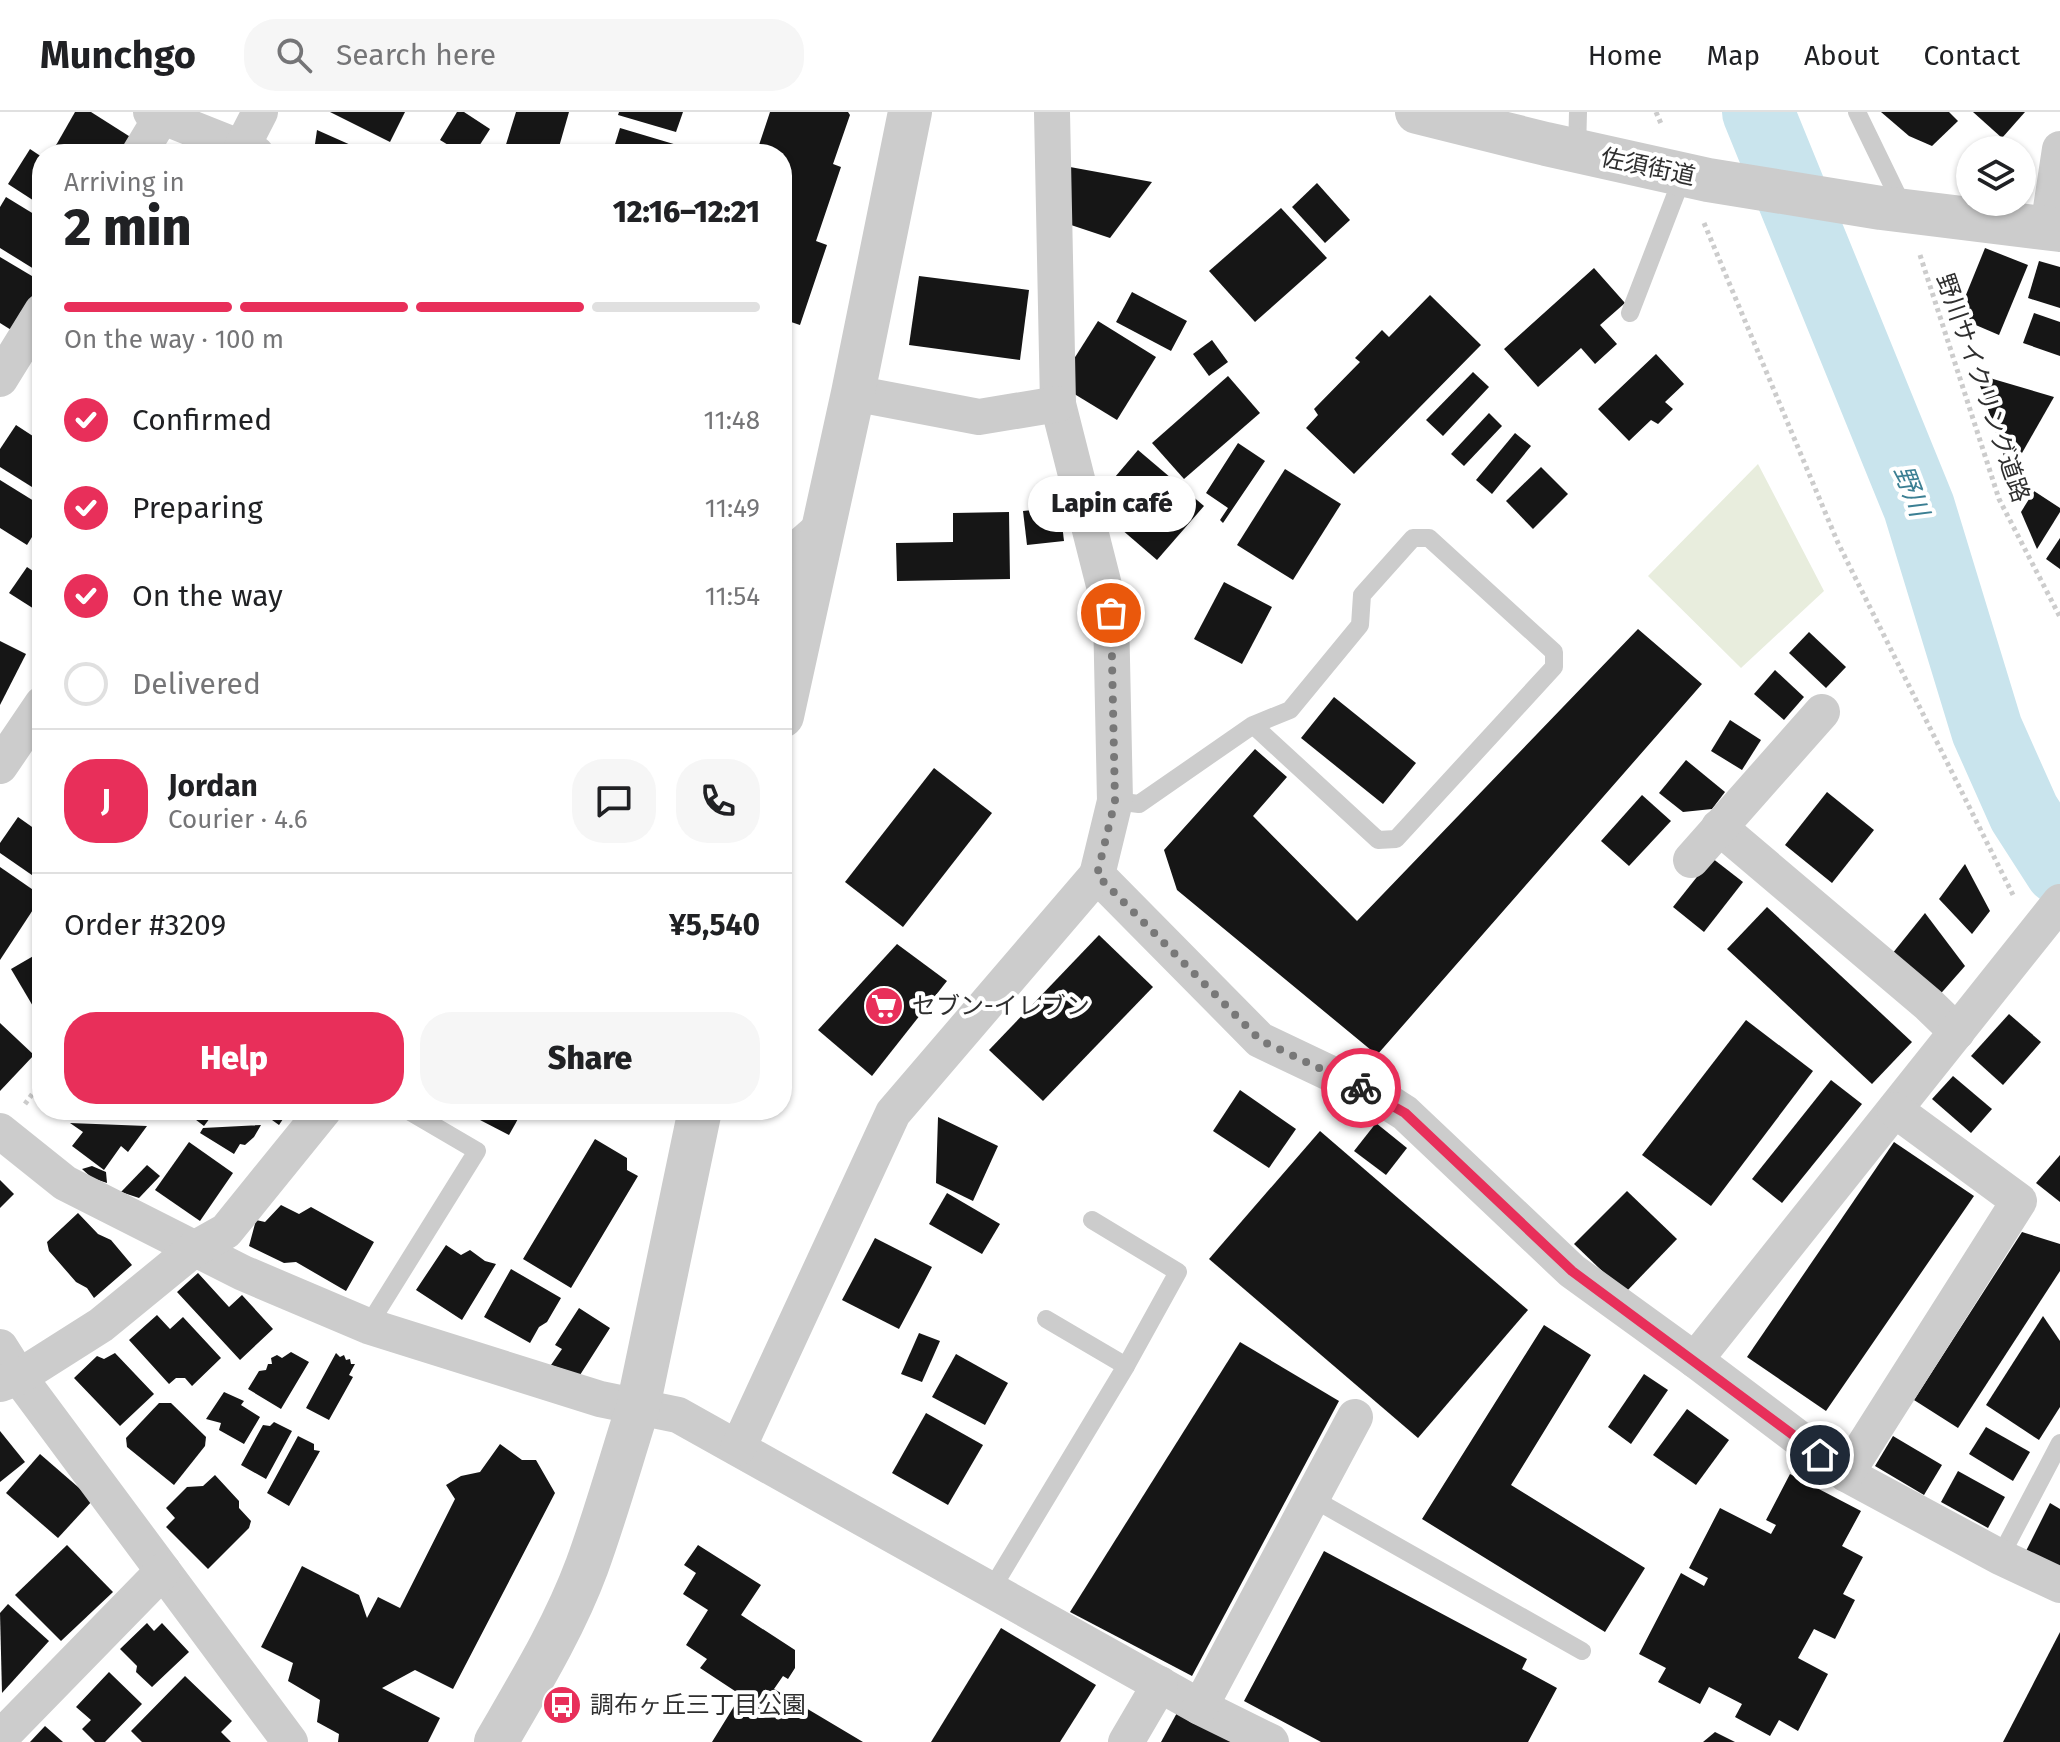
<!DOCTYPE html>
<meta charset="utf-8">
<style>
:root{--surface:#fff;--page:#f6f6f6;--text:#202124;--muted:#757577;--line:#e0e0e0;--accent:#e82f5a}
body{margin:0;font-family:"Fira Sans","Noto Sans JP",sans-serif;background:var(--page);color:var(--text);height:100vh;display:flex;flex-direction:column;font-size:30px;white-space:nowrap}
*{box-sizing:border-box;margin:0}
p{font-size:26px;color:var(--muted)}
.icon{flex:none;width:44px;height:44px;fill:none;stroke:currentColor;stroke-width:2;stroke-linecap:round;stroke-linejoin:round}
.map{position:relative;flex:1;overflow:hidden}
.details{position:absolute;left:32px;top:32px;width:760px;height:976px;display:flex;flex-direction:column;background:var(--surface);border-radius:32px;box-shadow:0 2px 6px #0004}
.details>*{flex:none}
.tools{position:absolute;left:1956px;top:24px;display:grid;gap:16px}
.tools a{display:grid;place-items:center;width:80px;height:80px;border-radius:50%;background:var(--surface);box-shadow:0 2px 6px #0004;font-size:40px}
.pin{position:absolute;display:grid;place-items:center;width:68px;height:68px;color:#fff;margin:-34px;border:4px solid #fff;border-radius:50%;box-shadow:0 2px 8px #0007}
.courier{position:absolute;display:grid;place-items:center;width:80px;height:80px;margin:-40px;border:6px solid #e82f5a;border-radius:50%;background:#fff;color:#222;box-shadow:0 2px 10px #0007}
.bubble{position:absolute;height:56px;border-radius:28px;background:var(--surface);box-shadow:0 2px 6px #0004;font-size:26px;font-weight:800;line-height:56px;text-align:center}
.overview em{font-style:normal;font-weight:800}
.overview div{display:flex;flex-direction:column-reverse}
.overview{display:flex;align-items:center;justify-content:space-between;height:136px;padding:0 32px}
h1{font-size:52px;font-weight:800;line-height:60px}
.bar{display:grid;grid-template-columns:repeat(4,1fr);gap:12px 8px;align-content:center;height:96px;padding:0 32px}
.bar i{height:10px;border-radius:6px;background:var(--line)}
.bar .current{background:var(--accent)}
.bar p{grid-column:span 4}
.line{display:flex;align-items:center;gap:20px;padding:0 32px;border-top:2px solid var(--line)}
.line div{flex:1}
.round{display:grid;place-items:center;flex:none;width:84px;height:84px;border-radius:32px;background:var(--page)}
ol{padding:0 32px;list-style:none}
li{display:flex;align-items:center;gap:24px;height:88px}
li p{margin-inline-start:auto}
li .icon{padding:8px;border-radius:50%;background:var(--accent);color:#fff;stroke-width:4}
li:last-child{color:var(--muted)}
li i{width:44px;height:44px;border:4px solid var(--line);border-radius:50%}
.cta{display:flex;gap:16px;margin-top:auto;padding:16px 32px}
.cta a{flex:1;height:92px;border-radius:32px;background:var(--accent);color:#fff;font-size:32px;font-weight:800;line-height:92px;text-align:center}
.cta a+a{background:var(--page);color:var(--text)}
header{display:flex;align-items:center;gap:48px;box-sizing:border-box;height:112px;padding:0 40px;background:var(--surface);border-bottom:2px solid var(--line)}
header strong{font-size:38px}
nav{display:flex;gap:44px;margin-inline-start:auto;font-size:28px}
.search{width:560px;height:72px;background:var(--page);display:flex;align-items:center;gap:20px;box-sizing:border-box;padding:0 28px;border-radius:32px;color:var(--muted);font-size:30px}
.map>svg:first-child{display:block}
.green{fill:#e8eddd}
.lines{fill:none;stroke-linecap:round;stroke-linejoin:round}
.river{stroke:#c9e4ed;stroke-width:72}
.building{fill:#161616}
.path{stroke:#ccc;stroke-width:5;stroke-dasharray:4 4;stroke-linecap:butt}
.service{stroke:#ccc;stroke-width:18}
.minor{stroke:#ccc;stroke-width:36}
.tertiary{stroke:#ccc;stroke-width:44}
.done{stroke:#787878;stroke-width:8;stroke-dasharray:0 14.4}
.route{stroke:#e82f5a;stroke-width:10}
.labels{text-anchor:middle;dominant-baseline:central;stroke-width:8;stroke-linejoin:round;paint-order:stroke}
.street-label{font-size:24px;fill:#2f2f2f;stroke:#fff}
.poi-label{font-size:24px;fill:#2f2f2f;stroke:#fff;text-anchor:start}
.water-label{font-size:26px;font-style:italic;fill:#3b7f93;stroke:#fff}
</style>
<header>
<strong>Munchgo</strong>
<div class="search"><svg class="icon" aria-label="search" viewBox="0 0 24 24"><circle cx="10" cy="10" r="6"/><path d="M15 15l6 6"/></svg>Search here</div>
<nav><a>Home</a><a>Map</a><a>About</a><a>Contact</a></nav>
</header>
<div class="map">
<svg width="2060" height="1630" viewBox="0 0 2060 1630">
<rect width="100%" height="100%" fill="#fff"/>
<path class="green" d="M1758 352 1824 479 1741 556 1648 464Z"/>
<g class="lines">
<path class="river" d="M1758 0 1919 395 1987 618 2024 701 2060 757"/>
</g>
<g class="building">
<path d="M75 0H91L132 26 120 42H51Z"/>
<path d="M330 0H405L390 30Z"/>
<path d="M457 0H464L490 17 474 42H463L440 28Z"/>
<path d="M516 0H569L557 42H503Z"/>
<path d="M619 0H683L676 20 618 3Z"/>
<path d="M770 0H848L850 3 833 52 841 55 816 129 827 133 800 213 782 207V42H756Z"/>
<path d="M1881 0H1949L1958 9 1932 34 1909 24Z"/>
<path d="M1973 0H2025L2002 26Z"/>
<path d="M620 16 677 33 674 42H612Z"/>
<path d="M317 18 362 38 361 42H319L314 39Z"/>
<path d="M30 37 42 45V94L8 72Z"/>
<path d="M1070 55 1152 70 1110 126 1068 112Z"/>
<path d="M1317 71 1350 108 1325 131 1292 95Z"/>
<path d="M6 85 42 107V144L34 157 0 136V95Z"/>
<path d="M1281 96 1327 146 1255 210 1209 159Z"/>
<path d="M1985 136 2028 153 1999 223 1957 205Z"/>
<path d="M0 145 42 170V177L16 221 0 211Z"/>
<path d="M2039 149 2060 155V196L2028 186Z"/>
<path d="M1594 156 1625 191 1600 213 1617 232 1595 252 1581 236 1538 275 1504 237Z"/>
<path d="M919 164 1029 178 1020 248 909 233Z"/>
<path d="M1132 180 1187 209 1171 239 1116 210Z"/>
<path d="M1430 183 1481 233 1354 362 1306 316 1318 303 1314 297 1360 250 1355 246 1382 218 1389 225Z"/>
<path d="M2034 201 2060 210V244L2023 231Z"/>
<path d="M1098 209 1156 245 1117 308 1058 272Z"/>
<path d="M1212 228 1228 250 1209 264 1193 242Z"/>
<path d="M1656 242 1684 272 1665 290 1673 297 1658 312 1651 308 1629 329 1598 297Z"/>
<path d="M1473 260 1489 275 1443 324 1426 308Z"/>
<path d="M1976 262 2054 285 2010 362Z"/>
<path d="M1228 264 1260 301 1184 367 1152 331Z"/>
<path d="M1489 301 1502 314 1464 354 1451 342Z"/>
<path d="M16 313 42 330V376L40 380 0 355V337Z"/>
<path d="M1515 321 1531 334 1492 382 1476 368Z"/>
<path d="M1238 331 1265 349 1223 411 1220 408 1228 396 1206 381Z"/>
<path d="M1138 338 1204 394 1157 448 1092 392Z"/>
<path d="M1541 355 1568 382 1533 417 1506 389Z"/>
<path d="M1285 357 1341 392 1293 468 1237 433Z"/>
<path d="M0 368 42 394V409L27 433 0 416Z"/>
<path d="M2034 379 2060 396V400L2037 437 2021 400Z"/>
<path d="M1060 395 1064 429 1027 433 1023 399Z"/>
<path d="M1009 400 1010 467 897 469 896 431 953 430V401Z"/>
<path d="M2060 426V457L2046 447Z"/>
<path d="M27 455 42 465V502L9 481Z"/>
<path d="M1224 470 1272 495 1242 552 1194 527Z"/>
<path d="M1638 517 1702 572 1377 943 1177 778 1164 738 1255 637 1287 665 1253 704 1357 809Z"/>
<path d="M1809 520 1846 555 1826 576 1789 541Z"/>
<path d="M0 529 26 542 0 593Z"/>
<path d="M1775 558 1804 585 1784 608 1754 582Z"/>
<path d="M1334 585 1416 651 1383 692 1301 626Z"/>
<path d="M1730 608 1761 628 1742 658 1711 639Z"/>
<path d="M1686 648 1725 680 1712 697 1683 700 1659 681Z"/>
<path d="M934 656 992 701 903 815 845 770Z"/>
<path d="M1827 680 1874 718 1832 771 1785 733Z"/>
<path d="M1642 683 1671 709 1629 754 1601 729Z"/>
<path d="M18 705 42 722V770L0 741V731Z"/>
<path d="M1712 746 1743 770 1704 820 1673 795Z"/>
<path d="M1965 752 1990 799 1972 822 1939 787Z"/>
<path d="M0 755 42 784 0 848Z"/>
<path d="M1767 795 1912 930 1872 972 1727 837Z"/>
<path d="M1925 801 1965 854 1936 887 1892 842Z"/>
<path d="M1099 823 1153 875 1043 989 989 938Z"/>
<path d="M897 832 947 869 872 964 818 918Z"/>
<path d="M42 839V898L37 901 11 857Z"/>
<path d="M2009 902 2041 930 2003 973 1971 944Z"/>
<path d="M1746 908 1813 959 1711 1094 1642 1043Z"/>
<path d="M0 911 34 943 0 979Z"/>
<path d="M1953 964 1992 997 1971 1021 1932 987Z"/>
<path d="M1831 968 1862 992 1782 1091 1752 1067Z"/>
<path d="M1240 978 1296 1017 1269 1056 1213 1019Z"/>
<path d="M183 998H216L204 1014Z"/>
<path d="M258 998H289L279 1013Z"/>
<path d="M486 998H523L509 1023 480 1008Z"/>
<path d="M938 1005 998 1034 973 1089 936 1071Z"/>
<path d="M70 1011 147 1014 128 1040 121 1034 104 1058 72 1034 83 1020Z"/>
<path d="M1376 1011 1407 1036 1386 1063 1354 1039Z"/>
<path d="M261 1013 254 1025 245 1033 240 1032 234 1042 200 1021 203 1016Z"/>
<path d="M1320 1019 1528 1198 1418 1326 1209 1147Z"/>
<path d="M595 1027 627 1046V1058L638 1064 571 1176 523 1147Z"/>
<path d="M189 1030 233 1061 200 1109 155 1078Z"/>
<path d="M1894 1030 1974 1084 1826 1299 1747 1245Z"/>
<path d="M2060 1043V1090L2036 1071Z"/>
<path d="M147 1053 160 1064 139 1086 121 1080Z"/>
<path d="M92 1054 106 1060 107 1071 92 1066 82 1057Z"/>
<path d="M0 1068 14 1082 0 1096Z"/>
<path d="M1627 1079 1677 1127 1625 1181 1574 1132Z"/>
<path d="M947 1081 1000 1112 982 1142 929 1112Z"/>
<path d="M281 1093 299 1102 311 1095 374 1130 346 1179 296 1150 284 1151 249 1134 256 1108 265 1110Z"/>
<path d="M78 1101 98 1122 111 1128 132 1153 94 1186 87 1176 76 1170 49 1139 47 1130Z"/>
<path d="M2022 1120 2060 1132V1159L1958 1316 1914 1288Z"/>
<path d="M875 1126 932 1155 899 1217 842 1188Z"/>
<path d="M446 1133 461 1143 470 1138 485 1149 496 1152 462 1208 416 1178Z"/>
<path d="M511 1157 561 1186 547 1210 539 1215 530 1231 484 1205Z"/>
<path d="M198 1161 229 1195 242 1183 273 1217 240 1248 177 1180Z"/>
<path d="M579 1196 610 1216 580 1263 551 1253 562 1237 555 1233Z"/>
<path d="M157 1203 170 1217 183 1205 221 1246 192 1274 185 1266H176L169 1272 129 1228Z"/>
<path d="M2043 1204 2060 1229V1295L2039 1328 1986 1293Z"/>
<path d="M1544 1213 1591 1243 1511 1373 1645 1456 1605 1520 1422 1407Z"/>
<path d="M919 1221 940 1229 922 1270 901 1262Z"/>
<path d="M1240 1230 1339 1289 1192 1564 1070 1500Z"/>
<path d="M291 1240 309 1250 281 1297 248 1277 259 1259 266 1258 268 1252H272L271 1246 277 1243 282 1246Z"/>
<path d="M115 1241 154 1282 120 1314 74 1266 97 1244 104 1247Z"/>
<path d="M336 1241 340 1245 344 1243 346 1248 350 1247 351 1252H355L349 1263 353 1265 329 1308 306 1296Z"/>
<path d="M956 1242 1008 1271 985 1313 932 1285Z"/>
<path d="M1644 1262 1668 1278 1631 1332 1608 1315Z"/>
<path d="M224 1280 244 1289 241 1293 260 1305 244 1332 219 1318 221 1311 206 1307Z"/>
<path d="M159 1291H171L206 1325 205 1334 174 1373 127 1335 126 1326Z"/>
<path d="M1687 1297 1729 1328 1696 1373 1653 1343Z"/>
<path d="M926 1301 983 1333 948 1393 892 1361Z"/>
<path d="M274 1310 292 1319 266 1367 241 1353 263 1313 270 1314Z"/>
<path d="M1986 1315 2030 1340 2013 1369 1969 1342Z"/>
<path d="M0 1319 25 1350 0 1370Z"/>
<path d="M298 1324 314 1332V1338L320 1339 289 1394 267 1381Z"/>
<path d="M1893 1324 1942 1353 1924 1383 1875 1354Z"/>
<path d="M500 1332 522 1348H536L555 1381 453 1577 415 1558 382 1576 440 1606 428 1630H338L339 1622 317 1610 320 1588 288 1569 293 1551 261 1535 302 1454 359 1483 367 1506 378 1485 400 1496 455 1387 446 1373 461 1364 480 1360Z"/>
<path d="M40 1342 93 1388 58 1426 6 1381Z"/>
<path d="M1958 1359 2005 1385 1988 1416 1941 1390Z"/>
<path d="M1790 1362 1861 1399 1842 1434 1863 1445 1843 1482 1855 1488 1835 1527 1814 1517 1798 1546 1828 1562 1798 1619 1779 1608 1770 1624 1735 1605 1742 1592 1709 1575 1700 1592 1658 1570 1666 1556 1639 1542 1681 1461 1704 1474 1708 1466 1689 1456 1720 1396 1771 1422 1776 1413 1766 1408Z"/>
<path d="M215 1363 239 1389V1396L251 1409 249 1416 208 1457 166 1415 175 1406 166 1396 187 1375 203 1374Z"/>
<path d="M2050 1391 2060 1397V1462L2024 1443Z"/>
<path d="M67 1433 113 1480 61 1529 15 1483Z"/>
<path d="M698 1433 761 1473 741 1503 795 1538V1556L788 1567 783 1564 774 1577 863 1630H712L741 1583 700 1556 707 1547 686 1533 708 1498 683 1482 696 1461 684 1453Z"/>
<path d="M1324 1439 1527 1547 1522 1557 1557 1576 1528 1630H1321L1244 1589Z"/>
<path d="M8 1492 49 1529 2 1581 0 1501Z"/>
<path d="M147 1511 154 1519 162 1511 189 1540 152 1575 136 1560 137 1554 120 1537Z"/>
<path d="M1001 1516 1096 1573 1060 1630H931Z"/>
<path d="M2060 1520V1630H2003Z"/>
<path d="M109 1560 142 1592 105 1630H95L82 1617 91 1608 76 1595Z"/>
<path d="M185 1564 232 1609 221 1620 231 1630H142L131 1619Z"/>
<path d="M1178 1599 1233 1630H1161Z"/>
<path d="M45 1614 63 1630H30Z"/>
<path d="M1715 1620 1735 1630H1703Z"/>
</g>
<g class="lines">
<g class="path">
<path d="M1656 0 1662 14"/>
<path d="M1704 111 1838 431 2014 785"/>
<path d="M1920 143 1999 387 2060 505"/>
<path d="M25 992 42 969"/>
</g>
<g class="service">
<path d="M1857 0 1904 97"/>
<path d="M1577 39 1578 0"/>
<path d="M1630 201 1684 61"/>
<path d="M1115 689 1139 692 1253 613 1290 598 1360 513 1362 483 1413 426H1429L1554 540V555L1396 727 1378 728 1253 613"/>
<path d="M1046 1207 1126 1254"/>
<path d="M368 1214 477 1039 407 998"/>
<path d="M1310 1385 1582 1539"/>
<path d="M2000 1445 2060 1331"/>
<path d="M991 1478 1126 1254 1178 1160 1092 1108"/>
</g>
<g class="minor">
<path d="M151 0 256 42"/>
<path d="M1052 0 1058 292 1111 501 1115 689 1097 763 1260 928 1380 985 1405 1001 1572 1159 1695 1248 1846 1362 2000 1445 2060 1473"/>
<path d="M242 35 260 0"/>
<path d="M139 42 162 4"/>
<path d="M2048 116 2060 37"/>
<path d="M0 267 42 199"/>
<path d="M853 281 979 305 1058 292"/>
<path d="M782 450 822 415"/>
<path d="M0 654 42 592"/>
<path d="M1719 715 1928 892 1957 920"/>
<path d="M1691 748 1822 600"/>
<path d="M0 1019 65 1071 243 1161 368 1214 600 1287 678 1303 1200 1595 1271 1630"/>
<path d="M0 1235 19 1265 290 1630"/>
<path d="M1695 1248 2060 790"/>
<path d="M0 1272 19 1265 101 1213 194 1137 226 1119 324 998"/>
<path d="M738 1336 893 1001 1097 763"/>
<path d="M1846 1362 2019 1089 1895 998"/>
<path d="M1200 1595 1355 1305"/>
<path d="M0 1626 163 1459"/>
<path d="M1126 1630 1160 1572"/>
</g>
<g class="tertiary">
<path d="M1417 0 1546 32 1708 68 1881 96 2060 118"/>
<path d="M782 604 853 281 910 0"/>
<path d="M496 1630C529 1573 564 1516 587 1454 606 1402 621 1348 638 1295L700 998"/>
</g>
</g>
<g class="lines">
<path class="done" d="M1111 501 1115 689 1097 763 1260 928 1361 976"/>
<path class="route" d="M1361 976 1405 1001 1572 1159 1820 1343"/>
</g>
<defs>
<g id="supermarket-disc" transform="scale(2)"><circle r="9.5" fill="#e82f5a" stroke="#fff"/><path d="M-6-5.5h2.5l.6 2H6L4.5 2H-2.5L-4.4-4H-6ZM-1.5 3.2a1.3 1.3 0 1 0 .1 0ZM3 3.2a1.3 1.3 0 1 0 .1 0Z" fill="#fff"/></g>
<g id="bus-disc" transform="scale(2)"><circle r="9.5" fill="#e82f5a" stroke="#fff"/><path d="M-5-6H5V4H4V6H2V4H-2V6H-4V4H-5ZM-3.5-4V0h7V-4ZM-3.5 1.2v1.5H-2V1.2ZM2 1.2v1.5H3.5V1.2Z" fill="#fff"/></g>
</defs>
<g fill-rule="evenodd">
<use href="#supermarket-disc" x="884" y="894"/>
<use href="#bus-disc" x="562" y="1593"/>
</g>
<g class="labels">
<g class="street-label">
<text transform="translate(1648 55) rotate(12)">佐須街道</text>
<text transform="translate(1983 276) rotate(71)">野川サイクリング道路</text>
</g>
<g class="poi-label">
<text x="912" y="894">セブン-イレブン</text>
<text x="590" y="1593">調布ヶ丘三丁目公園</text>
</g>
<g class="water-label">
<text transform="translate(1911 379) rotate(69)">野川</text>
</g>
</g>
</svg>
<div class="tools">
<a><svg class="icon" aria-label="layers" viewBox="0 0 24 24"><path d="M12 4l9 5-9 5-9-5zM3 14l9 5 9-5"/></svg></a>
</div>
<div class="pin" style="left:1111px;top:501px;background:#ea580c"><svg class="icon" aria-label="bag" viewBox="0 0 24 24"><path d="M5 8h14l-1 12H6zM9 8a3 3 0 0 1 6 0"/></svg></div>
<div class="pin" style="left:1820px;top:1343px;background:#1f2937"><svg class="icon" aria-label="home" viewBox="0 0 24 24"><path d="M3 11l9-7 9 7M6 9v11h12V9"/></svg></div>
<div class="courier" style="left:1361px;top:976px"><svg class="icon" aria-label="bike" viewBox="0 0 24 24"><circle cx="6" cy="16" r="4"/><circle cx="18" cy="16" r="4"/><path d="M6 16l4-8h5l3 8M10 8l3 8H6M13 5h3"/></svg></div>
<div class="bubble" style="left:1028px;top:364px;width:168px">Lapin café</div>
<section class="details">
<div class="overview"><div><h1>2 min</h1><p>Arriving in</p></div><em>12:16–12:21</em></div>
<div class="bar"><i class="current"></i><i class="current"></i><i class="current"></i><i></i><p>On the way · 100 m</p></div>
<ol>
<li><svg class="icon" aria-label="check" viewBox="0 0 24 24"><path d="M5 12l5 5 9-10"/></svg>Confirmed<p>11:48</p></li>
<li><svg class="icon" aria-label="check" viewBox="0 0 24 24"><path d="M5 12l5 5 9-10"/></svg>Preparing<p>11:49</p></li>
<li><svg class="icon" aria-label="check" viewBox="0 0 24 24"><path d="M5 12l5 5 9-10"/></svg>On the way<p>11:54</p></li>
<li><i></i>Delivered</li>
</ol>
<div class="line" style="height:144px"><b class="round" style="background:var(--accent);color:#fff">J</b><div><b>Jordan</b><p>Courier · 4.6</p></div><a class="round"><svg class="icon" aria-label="chat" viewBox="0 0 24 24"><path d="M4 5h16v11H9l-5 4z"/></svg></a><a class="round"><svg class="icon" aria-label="phone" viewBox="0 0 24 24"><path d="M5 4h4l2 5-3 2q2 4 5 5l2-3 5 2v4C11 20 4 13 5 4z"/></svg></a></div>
<div class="line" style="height:104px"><div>Order #3209</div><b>¥5,540</b></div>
<div class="cta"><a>Help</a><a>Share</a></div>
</section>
</div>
